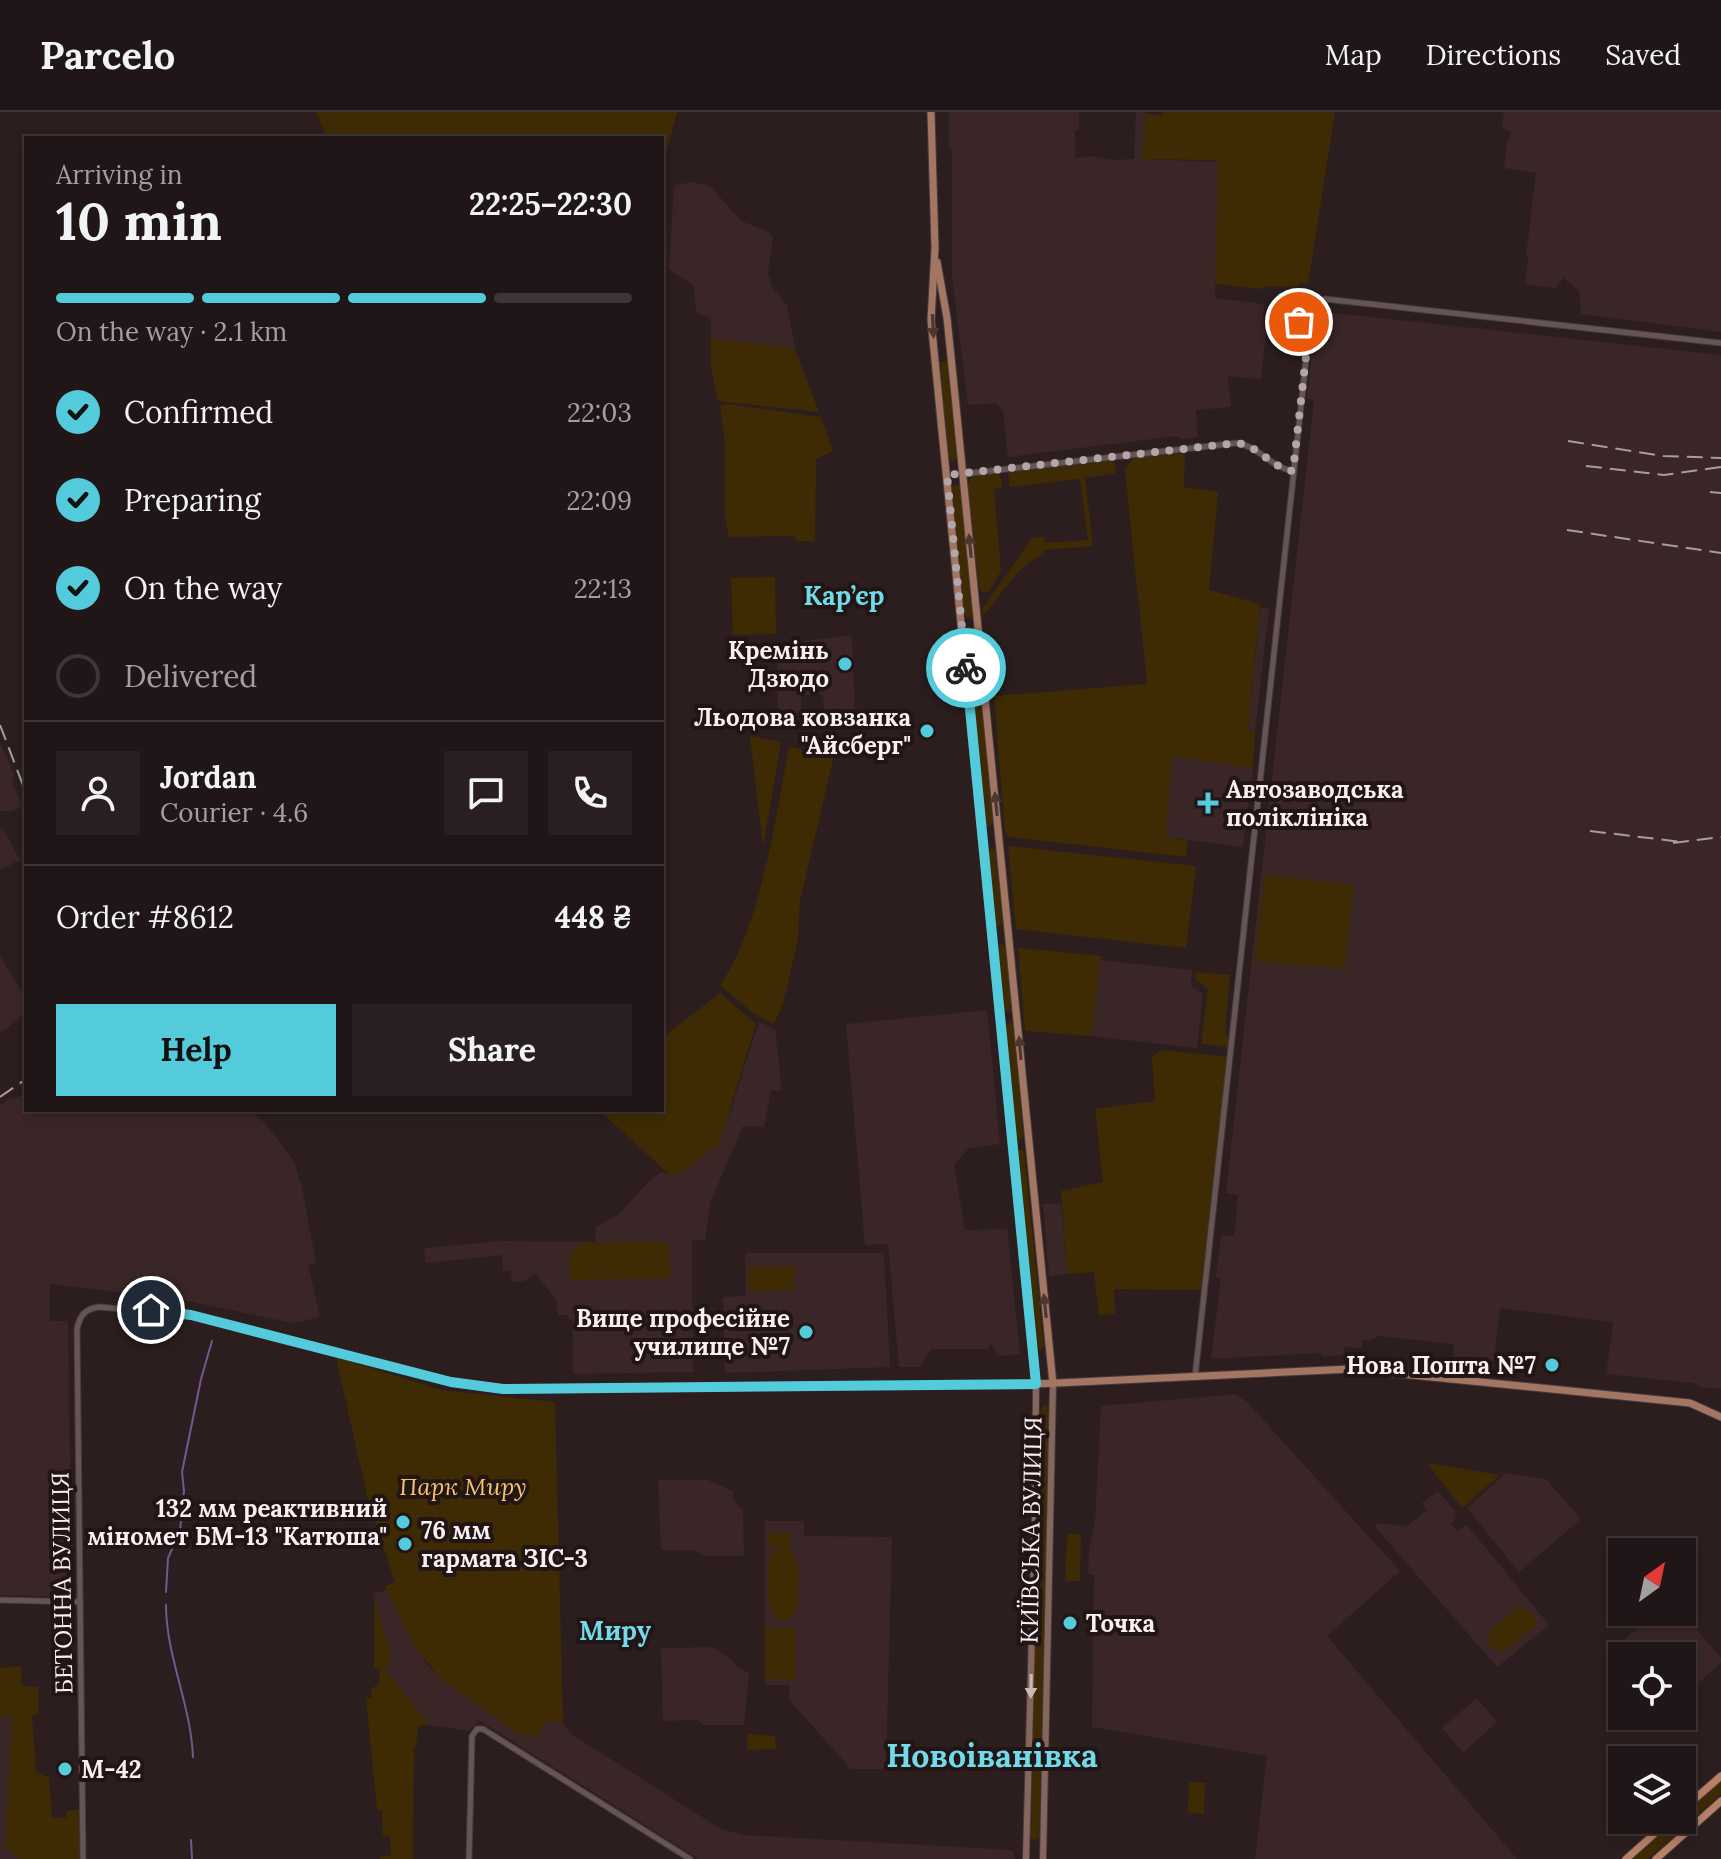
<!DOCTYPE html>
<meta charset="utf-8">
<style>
:root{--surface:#211617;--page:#291f20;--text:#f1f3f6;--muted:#a29fa1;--line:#3e3536;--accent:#53cbdb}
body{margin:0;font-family:Lora,serif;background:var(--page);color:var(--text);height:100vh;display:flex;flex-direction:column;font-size:30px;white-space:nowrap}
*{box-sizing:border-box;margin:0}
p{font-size:26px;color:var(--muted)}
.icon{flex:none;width:44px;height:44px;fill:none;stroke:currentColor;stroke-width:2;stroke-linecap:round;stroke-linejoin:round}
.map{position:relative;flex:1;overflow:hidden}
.sheet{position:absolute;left:24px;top:24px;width:640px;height:976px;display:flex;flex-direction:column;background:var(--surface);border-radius:0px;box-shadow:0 4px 12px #0003,0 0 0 2px var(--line)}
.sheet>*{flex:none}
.needle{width:52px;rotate:33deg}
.buttons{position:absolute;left:1608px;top:1426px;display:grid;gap:16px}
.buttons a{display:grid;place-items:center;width:88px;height:88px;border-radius:0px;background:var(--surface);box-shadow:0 4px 12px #0003,0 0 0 2px var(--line);font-size:40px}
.pin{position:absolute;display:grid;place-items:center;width:68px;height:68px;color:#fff;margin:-34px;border:4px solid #fff;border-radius:50%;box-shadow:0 2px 8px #0007}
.courier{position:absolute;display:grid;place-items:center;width:80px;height:80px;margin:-40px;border:6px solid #53cbdb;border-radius:50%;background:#fff;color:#222;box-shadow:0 2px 10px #0007}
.overview em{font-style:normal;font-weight:700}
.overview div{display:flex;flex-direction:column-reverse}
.overview{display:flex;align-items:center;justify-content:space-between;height:136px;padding:0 32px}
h1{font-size:52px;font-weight:700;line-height:60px}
.bar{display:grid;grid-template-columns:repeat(4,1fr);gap:12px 8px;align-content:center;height:96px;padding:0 32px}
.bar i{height:10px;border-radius:6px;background:var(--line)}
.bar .selected{background:var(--accent)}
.bar p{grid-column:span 4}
.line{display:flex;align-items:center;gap:20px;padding:0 32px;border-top:2px solid var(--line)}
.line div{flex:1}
.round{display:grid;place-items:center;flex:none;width:84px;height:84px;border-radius:0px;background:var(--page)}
ol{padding:0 32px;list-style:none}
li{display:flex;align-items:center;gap:24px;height:88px}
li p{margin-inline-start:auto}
li .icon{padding:8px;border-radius:50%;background:var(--accent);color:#111;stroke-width:4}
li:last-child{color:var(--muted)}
li i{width:44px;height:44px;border:4px solid var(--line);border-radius:50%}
.cta{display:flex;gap:16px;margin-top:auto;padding:16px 32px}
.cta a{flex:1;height:92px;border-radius:0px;background:var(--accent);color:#111;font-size:32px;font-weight:700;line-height:92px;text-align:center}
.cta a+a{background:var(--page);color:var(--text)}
header{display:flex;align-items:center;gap:48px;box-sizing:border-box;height:112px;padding:0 40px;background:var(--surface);border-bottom:2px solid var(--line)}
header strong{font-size:38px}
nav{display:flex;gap:44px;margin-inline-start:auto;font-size:28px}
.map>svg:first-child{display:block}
.built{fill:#3a2627}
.green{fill:#3e2b03}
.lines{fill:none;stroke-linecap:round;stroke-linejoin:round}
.stream{stroke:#755790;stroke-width:2}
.tertiary-casing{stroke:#473b3c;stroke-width:7}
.secondary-casing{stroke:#473b3c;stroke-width:8}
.primary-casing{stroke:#473b3c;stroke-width:9}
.trunk-casing{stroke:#473b3c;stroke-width:9}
.tertiary{stroke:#665556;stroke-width:5}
.secondary{stroke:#85665c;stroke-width:6}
.primary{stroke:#a37663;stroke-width:7}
.trunk{stroke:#b88167;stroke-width:7}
.rail{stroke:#a89c9d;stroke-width:2;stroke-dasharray:16 8;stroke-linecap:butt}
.oneway{fill:#4f3731}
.oneway2{fill:#cbb9b5}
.done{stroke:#b2a6a8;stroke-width:8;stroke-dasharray:0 14.4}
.route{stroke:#53cbdb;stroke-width:10}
.poi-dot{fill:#53cbdb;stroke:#221516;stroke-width:3}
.labels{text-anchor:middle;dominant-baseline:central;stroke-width:8;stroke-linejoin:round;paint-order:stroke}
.poi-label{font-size:24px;font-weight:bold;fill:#faf0f1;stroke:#221516;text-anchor:end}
.park-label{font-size:24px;font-style:italic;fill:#f7c468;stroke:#221516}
.street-label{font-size:24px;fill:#faf0f1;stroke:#221516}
.neighbourhood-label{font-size:26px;font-weight:bold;fill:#71dbea;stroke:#221516}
.district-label{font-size:32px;font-weight:bold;fill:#71dbea;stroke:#221516}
</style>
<header>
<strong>Parcelo</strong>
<nav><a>Map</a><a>Directions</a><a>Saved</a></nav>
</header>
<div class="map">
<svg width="1721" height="1747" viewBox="0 0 1721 1747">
<rect width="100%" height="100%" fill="#2c1e1f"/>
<g class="built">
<path d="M949 0H1079V18H1075V46L1089 44 1113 48 1134 47 1136 0H1145L1142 47 1218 50 1215 186 1264 192 1263 212 1267 213 1261 267 1228 264 1231 295 1196 298 1198 325 1181 327 1177 324 1008 345 1003 299 996 291 968 293 952 164V39L949 33Z"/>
<path d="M1504 0H1721V220L1581 202 1579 179 1564 166 1555 176 1525 172 1528 145 1526 144 1536 61 1504 56 1507 29H1509L1511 19 1502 17Z"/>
<path d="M693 70 710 74 741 109 768 120 773 125 768 161 772 175 787 193 795 237 711 226V206L696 200 694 174 669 157 674 73Z"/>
<path d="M1316 199 1721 243V1277L1700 1275 1693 1271 1606 1262 1613 1210 1500 1196 1494 1249 1453 1245 1454 1232 1379 1224 1371 1228H1363L1361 1236 1345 1235 1344 1243 1323 1244 1320 1241 1211 1247 1221 1166 1216 1165 1221 1123 1234 1124 1238 1083 1226 1081 1314 288 1307 286Z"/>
<path d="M1260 496 1269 497 1255 620 1248 619Z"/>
<path d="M852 523 855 605 825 612 823 583H801V605L778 604 777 532Z"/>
<path d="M0 630 15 665 12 668 22 695 13 699H0Z"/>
<path d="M1172 643 1253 656 1243 735 1166 725Z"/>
<path d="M0 716 3 717 20 748 0 758Z"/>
<path d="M0 844 26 887V894L18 908 0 921Z"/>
<path d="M1100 848 1192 858 1191 874 1203 882 1197 936 1091 924Z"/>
<path d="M987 898 1000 1032 969 1036 954 1053 965 1118 1007 1117 1020 1242 998 1244 989 1229V1237H931L920 1255H899L888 1132 865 1133 846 912Z"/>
<path d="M759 910 775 917 782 978H771L764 1015 743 1014 710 1091 705 1128 692 1129 693 1260 573 1262V1208L569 1207 568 1203H558L556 1188 535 1161 524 1169 512 1170 511 1159H503L502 1143 426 1151 424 1136 501 1129 595 1130 596 1115 618 1103 649 1069 661 1060 677 1063 719 1033Z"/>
<path d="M26 982V998H249L264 1010 294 1049 302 1076 316 1151 308 1152 320 1205 293 1211 172 1186 50 1172V1209H68L72 1482 69 1485 0 1483V994L11 985 13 987Z"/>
<path d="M1061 1091 1067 1162 1049 1164 1043 1092Z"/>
<path d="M745 1141H884L890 1255 725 1261 723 1185 746 1184Z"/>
<path d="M1236 1282 1247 1290 1400 1459 1327 1524 1517 1747H1255L1267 1644 1092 1615 1094 1463 1088 1462 1089 1436 1095 1410 1101 1294Z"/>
<path d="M1506 1361 1546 1367 1581 1407 1519 1460 1467 1396Z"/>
<path d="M658 1368H708L733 1379V1389L743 1397 744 1444H705L695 1438H661Z"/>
<path d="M1438 1379 1456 1400 1454 1403 1457 1406 1451 1411 1457 1419 1467 1413 1549 1513 1497 1555 1375 1415 1377 1411 1407 1414 1427 1398 1422 1391Z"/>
<path d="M765 1409H804V1424L892 1425 886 1657H851L790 1589 789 1573H765Z"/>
<path d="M386 1478 425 1550 441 1567 518 1622 538 1624 545 1609 563 1612 571 1622 721 1717 743 1723 1012 1738 1015 1747H699L479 1608 469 1619 429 1613 386 1558 391 1547 374 1482Z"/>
<path d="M1656 1500H1681L1721 1546V1551L1682 1585V1544H1629L1619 1532Z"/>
<path d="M714 1535 734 1550 733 1552 749 1561 744 1613H704L697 1608 663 1609 661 1536Z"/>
<path d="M1477 1586 1497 1610 1463 1641 1442 1616Z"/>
<path d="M0 1605H12L5 1736 19 1747H0Z"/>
</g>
<g class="green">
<path d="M316 0H677L662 56V26H327Z"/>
<path d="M1163 0H1335L1308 172 1299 171 1297 175 1265 174V177L1215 172 1218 50 1215 48 1142 47 1145 1 1162 4Z"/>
<path d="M711 226 795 237 819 300 718 289 711 254Z"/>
<path d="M947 249 957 346 953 350 948 347 940 250Z"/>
<path d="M728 292 821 305 833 339 816 347 815 429H796L795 424 729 425 725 403V331L720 294Z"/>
<path d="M1185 341 1184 375 1218 380 1209 478 1260 492 1248 618 1255 620 1253 656 1172 644 1166 725 1187 729 1186 745 1009 725 1005 720 994 584 1147 572 1125 358 1133 346Z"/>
<path d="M1114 349 1116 361 1085 366 1093 434 1044 438V442C1018 453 1002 481 985 502L983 501V496L1032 426 1044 425 1045 431 1088 428 1080 367 1010 375 1008 360Z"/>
<path d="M1000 361 1002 376 994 377 1001 459 989 479 984 481 979 476 968 372 970 367 975 364Z"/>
<path d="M957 372 961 375 973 502 969 506 964 503 952 375Z"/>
<path d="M775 465 776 522 733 523 731 466Z"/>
<path d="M970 514 973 515 993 711 989 715 984 712 966 516Z"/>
<path d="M750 624 781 630 763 735Z"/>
<path d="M789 635 834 643 800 789 798 826 789 866 783 892 774 912 753 901 720 873C760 818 776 704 789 635Z"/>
<path d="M1008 734 1196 754 1186 836 1016 817Z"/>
<path d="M992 736 996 739 1002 811 999 815 994 812 987 740Z"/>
<path d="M1265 763 1354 773 1345 857 1255 849Z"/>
<path d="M1002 832 1006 835 1012 896 1008 900 1003 897 997 835Z"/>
<path d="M1018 836 1101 844 1091 924 1025 919Z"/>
<path d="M1196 860 1230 863 1225 922 1231 927 1230 935 1201 932 1208 877 1195 867Z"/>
<path d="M720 881 756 912 719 1033 677 1063H670L599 998H662V926Z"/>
<path d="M1010 910 1014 913 1023 1024 1020 1028 1015 1025 1005 914Z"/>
<path d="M1161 938 1228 945 1201 1178 1114 1177 1115 1202 1099 1203 1094 1160 1067 1162 1061 1079 1103 1070 1095 997 1155 989 1152 945Z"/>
<path d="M1020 1037 1024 1040 1044 1235 1040 1238 1036 1235 1015 1041Z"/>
<path d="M669 1130 670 1166 570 1168 569 1142 582 1131Z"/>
<path d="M794 1154 795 1178 749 1179 748 1155Z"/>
<path d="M336 1245 441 1278 555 1290 563 1612 545 1609 538 1624 518 1622 441 1567 414 1534 386 1478V1474L395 1470 368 1388Z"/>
<path d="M1045 1293 1050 1297 1039 1725 1035 1728 1031 1726 1041 1296Z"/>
<path d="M1427 1351 1500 1363 1462 1396Z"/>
<path d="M768 1421H791V1435H785C805 1444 797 1479 797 1498L788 1509 774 1506C768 1498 765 1451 771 1442 774 1438 777 1437 782 1435L768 1434Z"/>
<path d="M1067 1422H1081L1080 1469H1065Z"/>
<path d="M374 1482 391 1547 386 1558 429 1613 418 1614 416 1634 414 1635 413 1747H380V1744H391L390 1725 383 1724 382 1698H377L366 1586H372L371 1577 379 1572 380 1557H374Z"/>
<path d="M1520 1494 1535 1504 1536 1513 1505 1539 1493 1538 1487 1528 1489 1520Z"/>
<path d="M765 1516H796V1568L765 1567Z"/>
<path d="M21 1554 22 1574 38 1575V1602L32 1603 36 1660 49 1666 52 1705 66 1706 67 1699 79 1697V1747H19L5 1736 12 1605H0V1556Z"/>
<path d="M747 1622 775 1624 776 1637 747 1638Z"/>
<path d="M1721 1668V1682L1648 1747H1632L1676 1708H1682V1703Z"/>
<path d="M1189 1670 1205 1671 1204 1702 1188 1701Z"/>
</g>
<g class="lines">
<g class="stream">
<path d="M166 1480 168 1446 180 1419 184 1379 182 1360 201 1267 212 1229"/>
<path d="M166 1493C166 1544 191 1593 193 1645"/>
<path d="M191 1728 192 1747"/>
</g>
<g class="tertiary-casing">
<g id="tertiary">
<path d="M1306 243 1296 227 1294 217 1302 209 1309 214"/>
<path d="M963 362 1237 331C1259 334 1271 356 1293 359"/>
<path d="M1195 1265 1312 193 1315 189 1325 187 1721 231"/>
<path d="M0 1488 80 1490"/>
<path d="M83 1747 77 1217C80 1203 85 1197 99 1195L191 1203 451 1270 503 1277 1036 1272"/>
<path d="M469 1747 472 1624 477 1617H483L690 1747"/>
</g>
</g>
<g class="secondary-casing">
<g id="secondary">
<path d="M1026 1747 1035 1406 1036 1272"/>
<path d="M1043 1747 1053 1272"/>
</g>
</g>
<g class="primary-casing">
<g id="primary">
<path d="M931 0 935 136 931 208 1036 1272 1351 1257 1690 1291 1721 1305"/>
<path d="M937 150 947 206 955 284 1053 1272"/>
</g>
</g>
<g class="trunk-casing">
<g id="trunk">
<path d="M1682 1698 1721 1664"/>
<path d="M1626 1747 1670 1708"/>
<path d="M1656 1747 1721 1689"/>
</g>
</g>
<use href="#tertiary" class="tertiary"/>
<use href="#secondary" class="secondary"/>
<use href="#primary" class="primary"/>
<use href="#trunk" class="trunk"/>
<g class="rail">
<path d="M1568 329 1663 344 1721 346"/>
<path d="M1586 354 1664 363 1721 355"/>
<path d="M1710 380 1721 381"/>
<path d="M1567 418 1721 441"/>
<path d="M0 613 26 681"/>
<path d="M1590 719 1682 730"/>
<path d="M1673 731 1721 725"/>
<path d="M0 985 26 967"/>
</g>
</g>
<defs><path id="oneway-solid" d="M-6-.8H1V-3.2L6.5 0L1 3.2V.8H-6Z" transform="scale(2)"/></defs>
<g class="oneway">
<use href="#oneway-solid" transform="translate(933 214) rotate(87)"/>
<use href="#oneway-solid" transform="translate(970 434) rotate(-96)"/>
<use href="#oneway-solid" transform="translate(996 692) rotate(-96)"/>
<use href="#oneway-solid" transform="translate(1020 936) rotate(-95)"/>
<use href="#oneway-solid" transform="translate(1045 1194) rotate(-96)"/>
</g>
<use class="oneway2" href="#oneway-solid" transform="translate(1031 1574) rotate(91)"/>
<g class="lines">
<path class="done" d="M966 556 947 363 1237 331C1260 334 1271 356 1293 359L1306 244 1294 222 1299 210"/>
<path class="route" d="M151 1198 191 1203 451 1270 503 1277 1036 1272 966 556"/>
</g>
<g class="poi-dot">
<circle cx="845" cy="552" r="8"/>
<circle cx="927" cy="619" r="8"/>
<path d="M1204 679h8v8h8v8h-8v8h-8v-8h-8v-8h8z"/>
<circle cx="806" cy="1220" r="8"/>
<circle cx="1552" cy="1253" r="8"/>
<circle cx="403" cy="1410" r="8"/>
<circle cx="405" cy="1432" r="8"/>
<circle cx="1070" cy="1511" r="8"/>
<circle cx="65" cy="1657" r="8"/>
</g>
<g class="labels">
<g class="poi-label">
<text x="829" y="538">Кремінь<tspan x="829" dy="28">Дзюдо</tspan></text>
<text x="911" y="605">Льодова ковзанка<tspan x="911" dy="28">"Айсберг"</tspan></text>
<text x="1226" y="677" text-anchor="start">Автозаводська<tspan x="1226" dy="28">поліклініка</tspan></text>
<text x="790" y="1206">Вище професійне<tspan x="790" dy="28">училище №7</tspan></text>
<text x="1536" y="1253">Нова Пошта №7</text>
<text x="387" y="1396">132 мм реактивний<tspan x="387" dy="28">міномет БМ-13 "Катюша"</tspan></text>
<text x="421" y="1418" text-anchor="start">76 мм<tspan x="421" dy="28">гармата ЗІС-3</tspan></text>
<text x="1086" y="1511" text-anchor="start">Точка</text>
<text x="81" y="1657" text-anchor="start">М-42</text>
</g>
<g class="park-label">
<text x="463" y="1374">Парк Миру</text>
</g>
<g class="street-label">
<text transform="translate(1031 1418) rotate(-89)">КИЇВСЬКА ВУЛИЦЯ</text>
<text transform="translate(62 1471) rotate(-91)">БЕТОННА ВУЛИЦЯ</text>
</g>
<g class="neighbourhood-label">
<text x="844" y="483">Кар’єр</text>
<text x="615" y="1518">Миру</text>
</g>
<g class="district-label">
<text x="992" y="1643">Новоіванівка</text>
</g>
</g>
</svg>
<div class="buttons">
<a><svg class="needle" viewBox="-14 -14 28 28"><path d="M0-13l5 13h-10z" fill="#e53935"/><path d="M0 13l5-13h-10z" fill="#a29fa1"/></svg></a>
<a><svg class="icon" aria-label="locate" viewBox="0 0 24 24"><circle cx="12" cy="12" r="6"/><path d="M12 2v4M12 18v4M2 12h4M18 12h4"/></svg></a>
<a><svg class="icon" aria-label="layers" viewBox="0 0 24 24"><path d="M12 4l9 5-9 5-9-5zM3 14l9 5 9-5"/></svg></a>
</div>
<div class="pin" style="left:1299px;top:210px;background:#ea580c"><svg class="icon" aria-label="bag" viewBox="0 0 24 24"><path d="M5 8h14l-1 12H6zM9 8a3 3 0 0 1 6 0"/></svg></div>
<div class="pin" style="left:151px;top:1198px;background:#1f2937"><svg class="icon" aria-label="home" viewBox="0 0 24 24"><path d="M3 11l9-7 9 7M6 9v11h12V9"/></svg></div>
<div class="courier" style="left:966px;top:556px"><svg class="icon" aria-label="bike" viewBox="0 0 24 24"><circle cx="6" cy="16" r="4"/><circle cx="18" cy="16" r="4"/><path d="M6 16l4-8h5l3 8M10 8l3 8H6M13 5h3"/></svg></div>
<section class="sheet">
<div class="overview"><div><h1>10 min</h1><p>Arriving in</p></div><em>22:25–22:30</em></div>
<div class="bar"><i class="selected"></i><i class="selected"></i><i class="selected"></i><i></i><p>On the way · 2.1 km</p></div>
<ol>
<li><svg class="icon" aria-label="check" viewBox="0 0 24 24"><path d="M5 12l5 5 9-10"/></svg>Confirmed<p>22:03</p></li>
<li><svg class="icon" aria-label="check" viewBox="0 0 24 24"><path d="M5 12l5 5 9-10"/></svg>Preparing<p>22:09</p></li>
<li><svg class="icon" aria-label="check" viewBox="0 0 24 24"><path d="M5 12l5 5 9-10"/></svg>On the way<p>22:13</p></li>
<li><i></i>Delivered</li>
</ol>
<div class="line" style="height:144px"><a class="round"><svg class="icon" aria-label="person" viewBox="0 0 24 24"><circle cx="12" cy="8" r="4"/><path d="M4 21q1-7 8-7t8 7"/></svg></a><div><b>Jordan</b><p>Courier · 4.6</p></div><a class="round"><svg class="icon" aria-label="chat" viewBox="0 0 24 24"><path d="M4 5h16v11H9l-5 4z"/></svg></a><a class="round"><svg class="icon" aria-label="phone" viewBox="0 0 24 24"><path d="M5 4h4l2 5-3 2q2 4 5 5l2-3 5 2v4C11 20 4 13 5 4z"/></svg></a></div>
<div class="line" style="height:104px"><div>Order #8612</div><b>448 ₴</b></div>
<div class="cta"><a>Help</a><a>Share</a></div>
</section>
</div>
